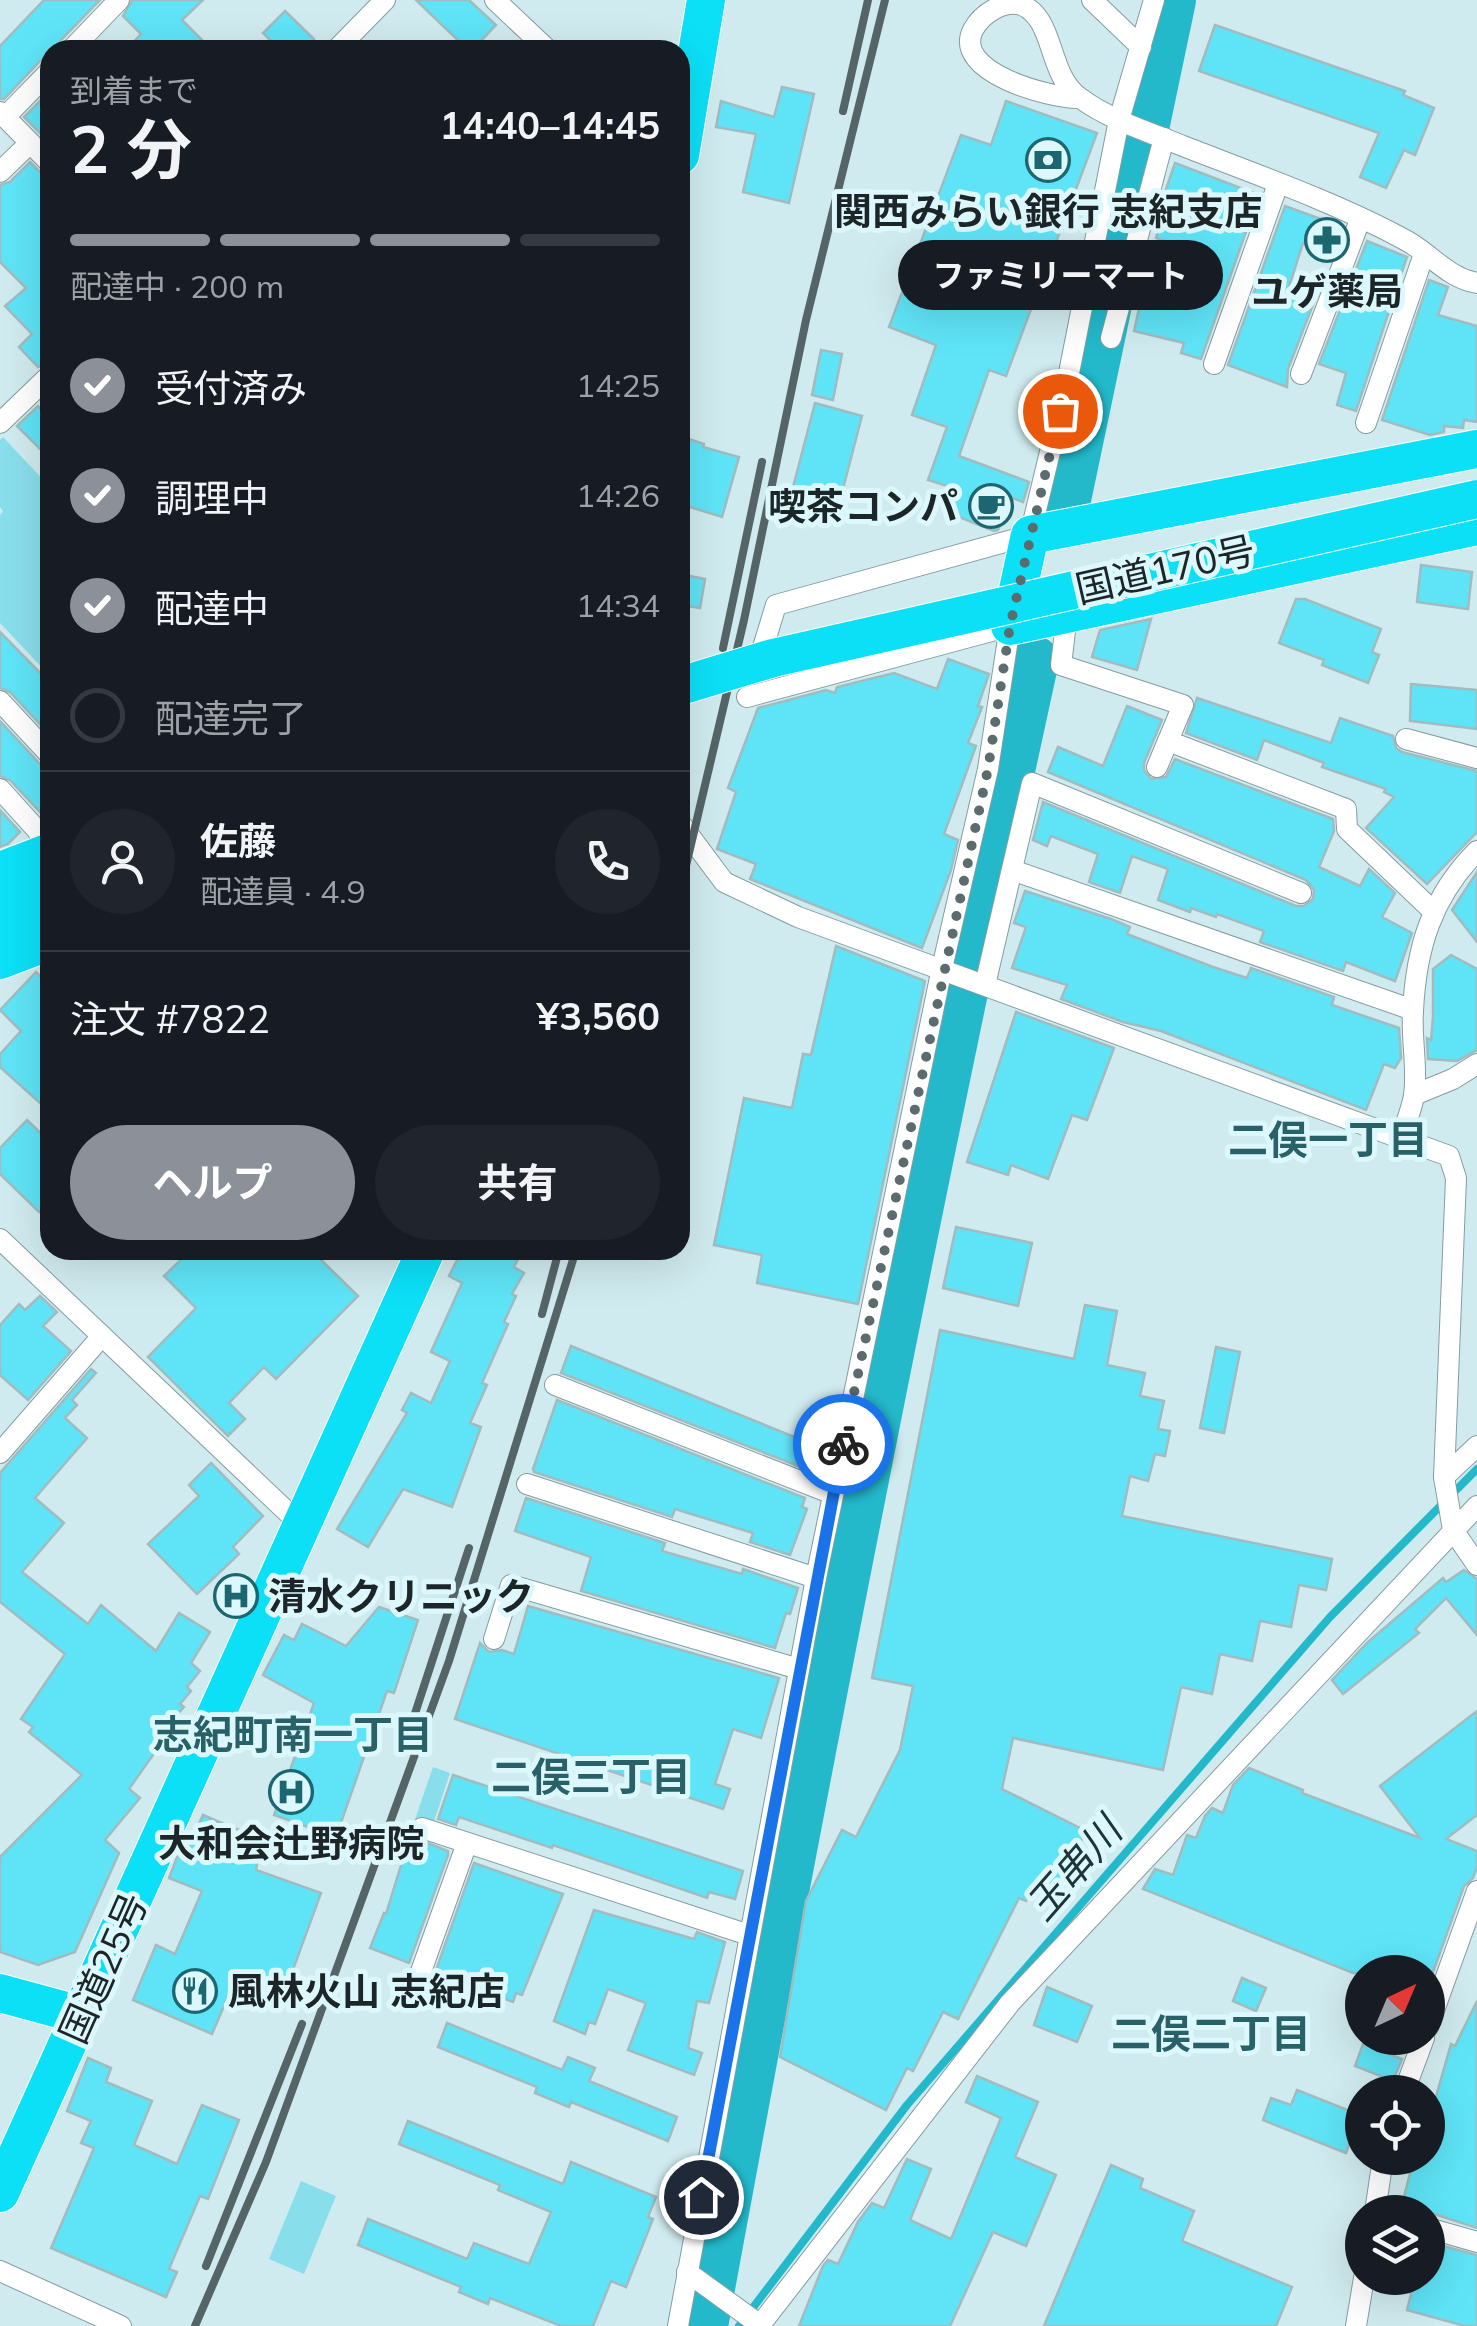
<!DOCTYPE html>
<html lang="ja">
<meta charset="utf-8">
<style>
:root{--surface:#171b24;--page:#20242c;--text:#f1f3f6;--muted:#9ea1a6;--line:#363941;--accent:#8c9099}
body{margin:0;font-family:Mulish,"Noto Sans JP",sans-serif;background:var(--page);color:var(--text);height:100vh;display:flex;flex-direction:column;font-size:38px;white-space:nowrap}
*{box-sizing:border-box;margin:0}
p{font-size:32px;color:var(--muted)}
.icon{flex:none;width:55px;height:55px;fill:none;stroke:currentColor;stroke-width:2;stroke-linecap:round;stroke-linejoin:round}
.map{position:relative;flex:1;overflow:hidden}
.sheet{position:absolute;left:40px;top:40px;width:650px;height:1220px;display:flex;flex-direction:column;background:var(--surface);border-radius:30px;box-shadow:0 10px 40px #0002}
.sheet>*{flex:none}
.needle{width:65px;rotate:44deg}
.buttons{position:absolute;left:1345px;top:1955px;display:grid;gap:20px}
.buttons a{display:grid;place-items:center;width:100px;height:100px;border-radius:50%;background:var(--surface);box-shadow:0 10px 40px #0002;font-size:50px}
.pin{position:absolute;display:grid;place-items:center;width:85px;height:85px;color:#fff;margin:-42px;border:5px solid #fff;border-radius:50%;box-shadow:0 2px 10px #0007}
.courier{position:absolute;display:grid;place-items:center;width:100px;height:100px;margin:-50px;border:8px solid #1a73e8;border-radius:50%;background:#fff;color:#222;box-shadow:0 2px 12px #0007}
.bubble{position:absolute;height:70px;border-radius:35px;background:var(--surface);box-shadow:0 10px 40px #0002;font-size:32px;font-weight:700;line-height:70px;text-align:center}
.overview em{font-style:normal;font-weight:700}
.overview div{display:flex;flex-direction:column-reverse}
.overview{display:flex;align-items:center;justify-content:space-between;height:170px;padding:0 30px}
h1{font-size:65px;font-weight:700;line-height:75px}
.bar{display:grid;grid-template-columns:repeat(4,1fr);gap:15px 10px;align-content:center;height:120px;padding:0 30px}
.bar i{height:12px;border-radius:8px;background:var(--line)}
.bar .selected{background:var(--accent)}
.bar p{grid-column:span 4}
.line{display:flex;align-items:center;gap:25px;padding:0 30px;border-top:2px solid var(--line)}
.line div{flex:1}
.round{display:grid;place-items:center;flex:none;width:105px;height:105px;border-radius:52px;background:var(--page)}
ol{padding:0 30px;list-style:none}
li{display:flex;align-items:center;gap:30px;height:110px}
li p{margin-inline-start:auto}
li .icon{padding:10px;border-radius:50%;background:var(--accent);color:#fff;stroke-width:4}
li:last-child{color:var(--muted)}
li i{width:55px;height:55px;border:5px solid var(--line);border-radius:50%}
.cta{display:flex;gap:20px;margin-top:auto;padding:20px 30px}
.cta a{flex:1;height:115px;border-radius:60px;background:var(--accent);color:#fff;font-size:40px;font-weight:700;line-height:115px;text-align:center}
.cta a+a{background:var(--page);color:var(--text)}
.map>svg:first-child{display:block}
.green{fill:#89deeb}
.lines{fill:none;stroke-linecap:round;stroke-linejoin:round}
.stream{stroke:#23b9cb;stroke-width:8}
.river{stroke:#23b9cb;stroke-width:48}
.building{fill:#5fe4f7;stroke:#a1bbbf;stroke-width:2.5}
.street-casing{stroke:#849da1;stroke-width:22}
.highway-casing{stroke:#fff;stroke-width:40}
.street{stroke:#fff;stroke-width:20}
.highway{stroke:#0ce0f7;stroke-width:38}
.rail{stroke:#556567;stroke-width:8}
.highway-bridge-casing{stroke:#fff;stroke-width:40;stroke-linecap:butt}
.highway-bridge{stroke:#0ce0f7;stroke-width:38}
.done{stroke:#5b6b6e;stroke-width:10;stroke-dasharray:0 18}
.route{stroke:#1a73e8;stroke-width:12}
.labels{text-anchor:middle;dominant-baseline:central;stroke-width:10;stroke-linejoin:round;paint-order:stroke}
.poi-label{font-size:38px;font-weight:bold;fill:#1c2628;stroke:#ddf8fc}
.street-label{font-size:38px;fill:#1c2628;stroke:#ddf8fc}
.neighbourhood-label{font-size:40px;font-weight:bold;fill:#296169;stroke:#ddf8fc}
.water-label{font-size:40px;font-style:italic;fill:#1d3438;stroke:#ddf8fc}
</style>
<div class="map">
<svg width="1477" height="2326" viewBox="0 0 1477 2326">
<rect width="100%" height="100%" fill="#d0ebef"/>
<g class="green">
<path d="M3 437 50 487V676L0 623V515L3 511 0 507V440Z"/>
<path d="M433 1767 450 1773 429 1837 411 1831Z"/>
<path d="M301 2181 336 2196 304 2274 269 2259Z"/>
</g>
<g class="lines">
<path class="stream" d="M739 2326 907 2105 1330 1617 1477 1469"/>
<g class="river">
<path d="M1065 509 1172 0"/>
<path d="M704 2326C806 1769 914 1213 1035 660"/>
</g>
</g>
<g class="building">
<path d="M44 0H100L61 40 58 50H50V58L40 61 4 99H0V46Z"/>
<path d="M132 0H203L182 20 212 50H126L141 34 123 16Z"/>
<path d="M416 0H469L496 25 472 50H468Z"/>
<path d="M285 11 314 39 304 50H280L263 33Z"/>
<path d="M1215 25 1405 91 1403 95 1434 108 1415 155 1404 150 1386 188 1360 177 1379 133 1199 71Z"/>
<path d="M782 87 814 94 789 203 743 192 756 134 716 127 721 101 774 117Z"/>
<path d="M50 91V143L24 117Z"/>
<path d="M1006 101 1097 133 1006 376 989 370 959 456 1029 482 1023 502 1010 497 998 530 994 531 949 513 957 489 928 480 947 427 912 415 936 345 889 327 961 135 991 145Z"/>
<path d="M30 162 41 173 50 176V362L38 367 19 347 32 334 5 306 26 288 0 262V185L10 182Z"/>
<path d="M1175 163 1259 195 1201 359 1181 353 1184 343 1134 331 1144 286 1160 290 1171 243 1156 238 1169 196 1164 195Z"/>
<path d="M1285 206 1343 227 1333 253 1303 243 1287 293 1314 302 1288 369 1287 387 1228 365Z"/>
<path d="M1367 241 1407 257 1356 411 1337 405 1346 373 1319 364Z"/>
<path d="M1429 280 1448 287 1438 315 1477 326V422L1464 420 1463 428 1444 426V432L1430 435 1382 420Z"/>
<path d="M821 350 842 354 833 400 812 395Z"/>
<path d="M815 403 862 416 838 508 791 495Z"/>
<path d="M38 406 50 419V459L17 426Z"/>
<path d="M680 436 704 444 703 447 739 457 722 517 680 504Z"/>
<path d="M1421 565 1472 572 1468 609 1417 602Z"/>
<path d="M680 574 705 579 700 608 680 605Z"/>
<path d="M1296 599H1305L1381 629 1372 652 1379 655 1368 683 1322 665 1324 660 1279 643Z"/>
<path d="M1151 619 1137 670 1092 657 1100 630Z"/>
<path d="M0 632 50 683V735L10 692 0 688Z"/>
<path d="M948 659 989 674 978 706 982 707 968 743 976 746 944 834 958 840 951 870 922 948 750 879 756 864 717 849 736 792 728 788 758 708 826 690 835 693 837 687 894 673 937 689Z"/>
<path d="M1411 684 1477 690V729L1410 721Z"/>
<path d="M1197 698 1331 743 1340 718 1393 736 1396 748 1402 752 1477 771V832L1427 884 1366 828 1394 797 1384 792 1386 789 1322 767 1324 763 1264 740 1257 760 1186 733Z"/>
<path d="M1127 706 1162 720 1144 763V770L1151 779 1166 777 1175 759 1333 819 1334 831 1319 867 1360 886 1369 869 1395 893 1382 917 1412 933 1395 981 1346 962 1343 971 1260 942 1264 931 1217 914 1216 917 1191 908 1190 912 1158 900 1168 869 1132 856 1120 893 1089 882 1098 854 1051 836 1047 846 1033 840 1043 802 1296 906H1304L1313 899 1314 890 1306 880 1048 772 1058 747 1103 766Z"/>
<path d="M0 721 40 764 50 768V802L40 812 10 780 0 776Z"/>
<path d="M0 810 20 832 8 844 0 847Z"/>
<path d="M1477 872V942L1452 910Z"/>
<path d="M1025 891 1111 919 1130 927 1127 934 1213 967 1247 978 1251 968 1334 997 1332 1005 1399 1028 1401 1058 1395 1068 1384 1064 1366 1110 1161 1031 1123 1022 1061 999 1067 985 1012 968 1026 927 1014 923Z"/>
<path d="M836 946 925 981 858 1304 757 1283 762 1255 714 1245 744 1098 792 1108 803 1054 811 1055Z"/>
<path d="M1451 955 1477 969V1050L1457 1061 1428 1059 1427 1038 1431 1040 1433 1017V969Z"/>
<path d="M36 972 50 986V1112L0 1067V1054L21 1031 0 1010Z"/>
<path d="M1016 1012 1114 1048 1087 1120 1072 1115 1048 1179 1011 1165 1008 1175 967 1162Z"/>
<path d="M27 1120 50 1142V1201L39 1212 0 1174V1148Z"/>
<path d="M956 1227 1032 1243 1018 1306 943 1288Z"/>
<path d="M191 1250H311L358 1296 276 1379 264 1367 229 1403 245 1419 228 1436 148 1357 196 1308 164 1276Z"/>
<path d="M462 1250H523L514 1267 524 1273 512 1294 516 1296 504 1322 508 1324 482 1383 487 1385 470 1423 481 1427 452 1507 403 1489 368 1547 337 1529 407 1413 402 1410 411 1393 431 1403 450 1361 431 1352 462 1283 449 1276Z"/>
<path d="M40 1296 57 1312 43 1326 71 1351 28 1400 0 1375V1325L19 1304 25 1310Z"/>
<path d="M1085 1305 1117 1311 1107 1365 1145 1373 1140 1396 1164 1401 1158 1429 1170 1431 1165 1456 1155 1454 1148 1481 1130 1476 1122 1516 1332 1559 1326 1590 1299 1585 1291 1627 1260 1621 1252 1661 1220 1654 1212 1694 1181 1687 1163 1770 1013 1738 1002 1789 1086 1831 1052 1898 1032 1889 1026 1901 1019 1898 958 2019 943 2012 913 2071 907 2068 886 2110 780 2057 806 1901 842 1830 856 1837 900 1750 913 1686 872 1678 940 1330 1074 1359Z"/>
<path d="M571 1346 819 1447 811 1471 561 1373Z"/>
<path d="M1216 1347 1240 1352 1224 1433 1200 1428Z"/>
<path d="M91 1369 96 1373 72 1400 77 1405 65 1418 87 1438 35 1498 64 1523 22 1572 88 1624 101 1605 156 1651 179 1613 210 1632 191 1663 200 1671 187 1687 191 1691 180 1704 184 1707 174 1718 177 1721 129 1789 140 1798 105 1840 119 1853 75 1952 38 1965 0 1952V1857L82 1775 29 1732 33 1727 21 1719 65 1654 0 1602V1473Z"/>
<path d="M557 1400 805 1498 802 1507 807 1509 790 1555 750 1542 753 1533 675 1509 672 1517 534 1472 533 1469Z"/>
<path d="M211 1463 263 1516 233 1547 239 1554 197 1594 148 1544 199 1496 189 1485Z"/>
<path d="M526 1498 665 1543 662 1551 742 1574 743 1569 798 1588 790 1614 786 1613 775 1648 581 1591 591 1557 515 1531Z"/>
<path d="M1464 1570 1477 1579V1635L1446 1598 1415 1629 1419 1633 1343 1694 1332 1680 1368 1642 1443 1578 1446 1582Z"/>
<path d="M528 1606 779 1678 761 1738 733 1729 715 1784 730 1789 723 1809 455 1719 480 1643 489 1652 502 1650 514 1654Z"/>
<path d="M379 1607 418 1620 394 1693 387 1691 336 1837 274 1815 314 1703 263 1675 284 1635 294 1640 302 1624 346 1646Z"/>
<path d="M1477 1711V1815L1446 1839 1477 1851V1867L1473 1878 1464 1886 1433 1972 1353 1973 1143 1889 1155 1869 1173 1875 1187 1835 1196 1838 1205 1816 1212 1808 1223 1813 1233 1785 1249 1768 1303 1790 1302 1793 1420 1838 1380 1786Z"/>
<path d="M453 1775 743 1871 735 1899 709 1892 707 1898 553 1845 552 1848 459 1817 456 1825 438 1819Z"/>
<path d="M203 1815 233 1828 262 1836 256 1870 321 1893 286 1989 239 1971 212 2034 133 2000 156 1945 175 1954 202 1891 169 1878 179 1852 185 1854Z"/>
<path d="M410 1836 448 1851V1855L409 1963 370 1948 384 1913 386 1914Z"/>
<path d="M474 1863 563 1894 522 1995 516 1993 513 2002 435 1973Z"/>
<path d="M594 1910 694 1939 697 1932 725 1942 709 2003 697 2001 688 2048 702 2053 694 2075 628 2050 646 2003 608 1989 595 2024 589 2022 585 2034 554 2021Z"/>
<path d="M1242 1978 1266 1988 1256 2011 1233 2001Z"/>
<path d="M1047 1987 1092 2006 1077 2042 1034 2025Z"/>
<path d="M1477 2001V2228L1428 2212H1400L1414 2158H1428V2125L1451 2044 1455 2046Z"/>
<path d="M447 2023 562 2070 568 2057 595 2068 589 2081 677 2117 668 2141 571 2102 569 2107 535 2093 537 2087 438 2047Z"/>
<path d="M1363 2044 1402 2059 1393 2081 1355 2066Z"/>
<path d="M88 2058 111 2068 106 2082 152 2101 134 2145 177 2164 202 2105 239 2120 208 2199 200 2196 169 2269 177 2272 166 2297 51 2248 94 2148 81 2143 91 2121 67 2111Z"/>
<path d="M977 2076 1038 2102 1015 2157 1056 2175 1026 2246 993 2232 950 2326H799L823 2266 828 2260 838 2264 858 2222 872 2203 884 2208 907 2159 931 2169 910 2220 951 2239 1001 2118 966 2102Z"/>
<path d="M1297 2090 1360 2115 1346 2153 1263 2120 1271 2098 1291 2105Z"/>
<path d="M408 2121 563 2184 571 2162 656 2197 648 2217 653 2219 626 2287 611 2281 593 2326H561L490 2298 488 2304 459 2292 461 2287 358 2245 368 2219 467 2259 474 2243 529 2264 551 2212 498 2190 500 2185 399 2144Z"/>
<path d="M1111 2165 1143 2179 1140 2188 1194 2211 1182 2241 1292 2287 1276 2326H1044Z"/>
<path d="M1428 2242 1477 2255V2326H1465L1407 2310 1415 2278H1428Z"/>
</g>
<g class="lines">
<g class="street-casing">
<g id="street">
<path d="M495 0 548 50"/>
<path d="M1092 0 1141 47"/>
<path d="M71 50 119 0"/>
<path d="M336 50 385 0"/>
<path d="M1078 98C1049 98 952 72 973 30 982 13 1004 0 1022 5 1056 20 1047 75 1080 98 1110 120 1149 132 1183 146 1255 174 1340 204 1407 241 1432 255 1448 278 1477 283"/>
<path d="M0 112 50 163"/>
<path d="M5 117 50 71"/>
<path d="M0 172 30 143"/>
<path d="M1111 338 1164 138"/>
<path d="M1214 364 1278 184"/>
<path d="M1301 374 1360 220"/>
<path d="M0 423 50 375"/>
<path d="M1366 423 1424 254"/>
<path d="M1067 614 1061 665 1183 705 1157 767"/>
<path d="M757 667 776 605 1030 535 1069 373 1119 120 1154 0"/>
<path d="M0 701 50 755"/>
<path d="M1406 739 1477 758"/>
<path d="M1168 741 1346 809 1347 829 1433 911"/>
<path d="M0 789 37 830 49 853"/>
<path d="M680 823 724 882 798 917 1449 1156 1456 1178 1444 1477 1453 1530 1477 1565"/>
<path d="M1012 870 1413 1010"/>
<path d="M985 985 1032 783 1301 893"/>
<path d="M1414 1095 1453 1079 1477 1064"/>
<path d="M1400 1141C1405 1126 1411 1111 1414 1096 1418 1069 1411 1039 1413 1011 1416 948 1432 896 1477 851"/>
<path d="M0 1239 301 1525"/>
<path d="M555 1385 833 1494"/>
<path d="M0 1453 102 1336"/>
<path d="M1444 1477 1477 1446"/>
<path d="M527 1484 816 1578"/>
<path d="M494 1639 511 1585 799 1669"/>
<path d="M422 1828 749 1935"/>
<path d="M419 1977 467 1843"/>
<path d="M1428 2027 1477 1891"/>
<path d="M1404 2092 1424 2038"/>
<path d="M1375 2212 1383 2158"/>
<path d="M1428 2228 1477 2242"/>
<path d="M0 2271 121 2326"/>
<path d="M687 2272 760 2325 1010 2003 1477 1506"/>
<path d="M678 2326 816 1578 942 968 988 769 1010 626 747 697"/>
<path d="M1356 2326 1364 2278"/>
</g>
</g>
<g class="highway-casing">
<g id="highway">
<path d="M680 155 706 0"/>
<path d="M1477 449 1030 535 1010 626 1477 526"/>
<path d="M0 871 50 852"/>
<path d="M0 900 50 882"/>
<path d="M0 930 50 911"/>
<path d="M0 960 50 941"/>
<path d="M0 1993 81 2015"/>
<path d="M0 2193 426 1250"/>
</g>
</g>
<use href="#street" class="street"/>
<use href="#highway" class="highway"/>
<g class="rail">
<path d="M843 111 868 0"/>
<path d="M723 648 762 462"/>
<path d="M680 891 744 620 806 320 885 0"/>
<path d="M542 1314 559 1250"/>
<path d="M407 1738 469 1548"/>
<path d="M206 2266 302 2024"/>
<path d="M195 2326 266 2162 449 1661 576 1250"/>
</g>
<g class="highway-bridge-casing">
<path id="highway-bridge" d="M680 686 773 658 1477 499"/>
</g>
<use href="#highway-bridge" class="highway-bridge"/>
</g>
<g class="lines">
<path class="done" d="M843 1444 988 769 1010 626 1060 411"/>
<path class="route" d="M701 2197 843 1444"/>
</g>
<defs>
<g id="bank-ring" transform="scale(2.25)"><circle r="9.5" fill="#ddf8fc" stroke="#1b6670" stroke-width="1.5"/><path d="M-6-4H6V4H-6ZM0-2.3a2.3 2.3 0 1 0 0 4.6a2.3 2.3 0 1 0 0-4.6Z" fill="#1b6670"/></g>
<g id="pharmacy-ring" transform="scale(2.25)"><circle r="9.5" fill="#ddf8fc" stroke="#1b6670" stroke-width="1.5"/><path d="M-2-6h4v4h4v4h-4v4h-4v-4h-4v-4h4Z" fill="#1b6670"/></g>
<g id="cafe-ring" transform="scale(2.25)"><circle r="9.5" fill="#ddf8fc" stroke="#1b6670" stroke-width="1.5"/><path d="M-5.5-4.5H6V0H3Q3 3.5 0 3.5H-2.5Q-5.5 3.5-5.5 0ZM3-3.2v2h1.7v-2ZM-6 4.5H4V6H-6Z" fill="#1b6670"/></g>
<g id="hospital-ring" transform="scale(2.25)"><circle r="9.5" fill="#ddf8fc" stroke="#1b6670" stroke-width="1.5"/><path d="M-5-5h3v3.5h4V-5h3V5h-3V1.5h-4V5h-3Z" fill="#1b6670"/></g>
<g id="restaurant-ring" transform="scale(2.25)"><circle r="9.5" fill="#ddf8fc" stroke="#1b6670" stroke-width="1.5"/><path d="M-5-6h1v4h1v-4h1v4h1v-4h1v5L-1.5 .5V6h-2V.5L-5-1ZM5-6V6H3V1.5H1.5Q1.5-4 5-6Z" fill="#1b6670"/></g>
</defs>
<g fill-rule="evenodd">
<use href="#bank-ring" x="1048" y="160"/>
<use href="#pharmacy-ring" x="1327" y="240"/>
<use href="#cafe-ring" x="991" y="506"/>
<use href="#hospital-ring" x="236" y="1596"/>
<use href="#hospital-ring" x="291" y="1792"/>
<use href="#restaurant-ring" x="195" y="1991"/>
</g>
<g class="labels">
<g class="poi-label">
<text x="1048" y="211">関西みらい銀行 志紀支店</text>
<text x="1327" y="291">ユゲ薬局</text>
<text x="958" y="506" text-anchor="end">喫茶コンパ</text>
<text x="268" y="1596" text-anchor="start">清水クリニック</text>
<text x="291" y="1843">大和会辻野病院</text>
<text x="228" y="1991" text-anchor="start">風林火山 志紀店</text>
</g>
<g class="street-label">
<text transform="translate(1165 569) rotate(-13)">国道170号</text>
<text transform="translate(103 1968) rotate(-66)">国道25号</text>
</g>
<g class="neighbourhood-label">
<text x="1328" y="1139">二俣一丁目</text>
<text x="293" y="1734">志紀町南一丁目</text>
<text x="591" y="1776">二俣三丁目</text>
<text x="1211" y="2033">二俣二丁目</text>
</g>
<g class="water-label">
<text transform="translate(1073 1868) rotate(-49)">玉串川</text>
</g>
</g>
</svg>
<div class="buttons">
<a><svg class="needle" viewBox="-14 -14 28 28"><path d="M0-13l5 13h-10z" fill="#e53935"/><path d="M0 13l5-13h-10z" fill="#9ea1a6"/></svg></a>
<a><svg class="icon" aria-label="locate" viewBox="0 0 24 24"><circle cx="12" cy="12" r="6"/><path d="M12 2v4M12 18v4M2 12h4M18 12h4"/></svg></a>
<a><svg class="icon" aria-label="layers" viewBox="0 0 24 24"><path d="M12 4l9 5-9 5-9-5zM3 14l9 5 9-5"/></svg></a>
</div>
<div class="pin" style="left:1060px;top:411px;background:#ea580c"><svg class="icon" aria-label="bag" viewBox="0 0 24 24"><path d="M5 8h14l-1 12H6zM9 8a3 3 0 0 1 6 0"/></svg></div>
<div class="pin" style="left:701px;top:2197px;background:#1f2937"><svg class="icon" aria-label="home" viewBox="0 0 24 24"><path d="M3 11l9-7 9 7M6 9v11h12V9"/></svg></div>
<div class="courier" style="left:843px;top:1444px"><svg class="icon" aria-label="bike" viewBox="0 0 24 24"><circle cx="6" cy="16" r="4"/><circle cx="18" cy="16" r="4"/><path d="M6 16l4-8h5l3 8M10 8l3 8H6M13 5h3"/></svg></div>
<div class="bubble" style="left:898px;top:240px;width:325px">ファミリーマート</div>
<section class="sheet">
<div class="overview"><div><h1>2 分</h1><p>到着まで</p></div><em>14:40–14:45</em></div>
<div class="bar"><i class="selected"></i><i class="selected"></i><i class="selected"></i><i></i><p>配達中 · 200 m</p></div>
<ol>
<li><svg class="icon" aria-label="check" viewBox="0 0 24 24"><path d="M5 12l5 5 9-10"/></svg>受付済み<p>14:25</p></li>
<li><svg class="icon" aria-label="check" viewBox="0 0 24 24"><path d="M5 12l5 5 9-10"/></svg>調理中<p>14:26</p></li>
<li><svg class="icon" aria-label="check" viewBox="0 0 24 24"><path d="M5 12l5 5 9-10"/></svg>配達中<p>14:34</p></li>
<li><i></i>配達完了</li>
</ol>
<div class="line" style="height:180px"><a class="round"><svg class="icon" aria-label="person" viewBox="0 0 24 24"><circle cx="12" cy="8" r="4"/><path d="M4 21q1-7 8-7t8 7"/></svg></a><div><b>佐藤</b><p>配達員 · 4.9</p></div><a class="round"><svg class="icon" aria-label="phone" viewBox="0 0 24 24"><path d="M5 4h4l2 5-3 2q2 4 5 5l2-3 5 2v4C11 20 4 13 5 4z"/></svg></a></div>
<div class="line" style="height:130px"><div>注文 #7822</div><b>¥3,560</b></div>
<div class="cta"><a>ヘルプ</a><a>共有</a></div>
</section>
</div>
